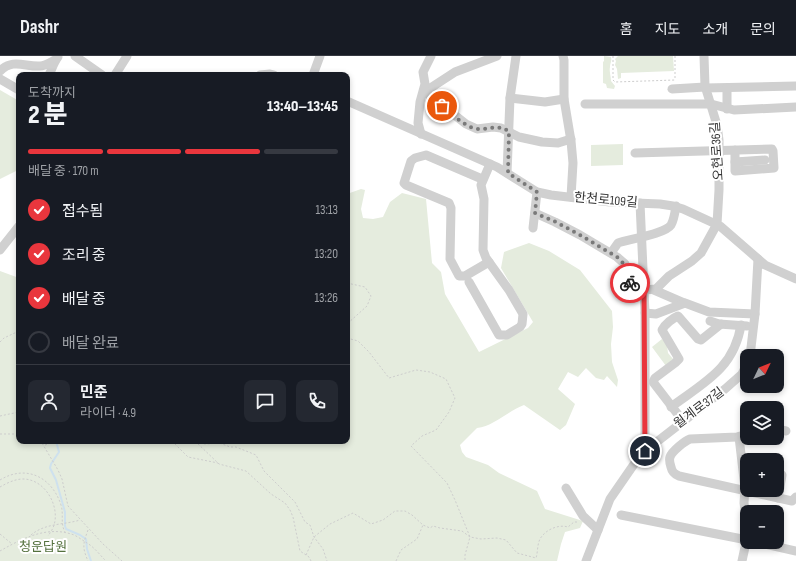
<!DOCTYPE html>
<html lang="ko">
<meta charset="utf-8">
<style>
:root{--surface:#171b24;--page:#242831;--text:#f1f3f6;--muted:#9ea1a6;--line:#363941;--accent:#e9363d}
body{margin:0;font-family:"Sofia Sans Condensed","Noto Sans KR",sans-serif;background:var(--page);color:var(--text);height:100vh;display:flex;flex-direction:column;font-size:15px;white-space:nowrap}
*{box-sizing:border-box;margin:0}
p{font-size:13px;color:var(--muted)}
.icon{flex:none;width:22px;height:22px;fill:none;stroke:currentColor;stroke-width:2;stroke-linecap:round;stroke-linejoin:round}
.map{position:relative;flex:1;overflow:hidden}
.panel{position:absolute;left:16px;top:16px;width:334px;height:372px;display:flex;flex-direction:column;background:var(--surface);border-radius:8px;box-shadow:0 2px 6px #0003}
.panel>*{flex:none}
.needle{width:26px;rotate:47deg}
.controls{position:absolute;left:740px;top:293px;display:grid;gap:8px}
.controls a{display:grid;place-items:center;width:44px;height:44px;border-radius:8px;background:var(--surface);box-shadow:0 2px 6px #0003;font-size:20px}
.pin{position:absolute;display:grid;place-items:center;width:34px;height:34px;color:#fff;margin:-17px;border:2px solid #fff;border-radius:50%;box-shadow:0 1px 4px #0007}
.courier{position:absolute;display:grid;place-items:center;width:40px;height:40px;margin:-20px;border:3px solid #e9363d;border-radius:50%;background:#fff;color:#222;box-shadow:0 1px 5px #0007}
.summary em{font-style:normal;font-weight:800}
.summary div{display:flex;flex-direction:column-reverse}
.summary{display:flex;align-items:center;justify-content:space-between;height:68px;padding:0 12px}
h1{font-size:26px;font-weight:800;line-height:30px}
.bar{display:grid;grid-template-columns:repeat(4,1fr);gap:6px 4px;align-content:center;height:48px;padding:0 12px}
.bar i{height:5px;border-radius:3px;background:var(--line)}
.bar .on{background:var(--accent)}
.bar p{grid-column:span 4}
.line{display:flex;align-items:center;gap:10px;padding:0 12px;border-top:1px solid var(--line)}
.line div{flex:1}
.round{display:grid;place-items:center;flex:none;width:42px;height:42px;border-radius:8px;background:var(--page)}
ol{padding:0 12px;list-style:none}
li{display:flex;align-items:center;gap:12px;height:44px}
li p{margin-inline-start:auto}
li .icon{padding:4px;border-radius:50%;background:var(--accent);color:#fff;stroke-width:4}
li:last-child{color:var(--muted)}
li i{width:22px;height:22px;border:2px solid var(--line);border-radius:50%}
header{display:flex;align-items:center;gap:24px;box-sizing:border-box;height:56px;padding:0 20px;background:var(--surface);border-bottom:1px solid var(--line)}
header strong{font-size:19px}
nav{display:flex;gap:22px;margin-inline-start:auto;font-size:14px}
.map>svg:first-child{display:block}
.green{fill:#e5ecde}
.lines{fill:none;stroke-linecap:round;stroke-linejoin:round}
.stream{stroke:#cee1ee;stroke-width:2}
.path{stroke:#cdcdcd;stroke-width:1;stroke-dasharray:2 2;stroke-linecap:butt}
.minor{stroke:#d0d0d0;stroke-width:9}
.done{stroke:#7a7a7a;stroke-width:4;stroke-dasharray:0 7.2}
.route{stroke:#e9363d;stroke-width:5}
.labels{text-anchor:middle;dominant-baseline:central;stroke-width:4;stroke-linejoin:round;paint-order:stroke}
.street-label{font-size:13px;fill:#333;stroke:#fff}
.park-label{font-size:13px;fill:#54713e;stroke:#fff}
</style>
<header>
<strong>Dashr</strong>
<nav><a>홈</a><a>지도</a><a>소개</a><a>문의</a></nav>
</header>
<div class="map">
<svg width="796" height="505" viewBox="0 0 796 505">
<rect width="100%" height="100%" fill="#fff"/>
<g class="green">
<path d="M604 0 611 1C612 6 610 7 610 11 609 15 611 20 611 25L615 30 614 33 607 32 606 28 603 27V6L604 5Z"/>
<path d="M618 0H673L674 15 621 17V22L618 23 617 13 615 9 616 5 615 3Z"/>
<path d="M0 34 19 45V112L16 115 0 123Z"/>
<path d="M623 88V109L591 110V89Z"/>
<path d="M361 133 365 134 361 153 363 162 373 163 383 161 390 146 402 137 426 143 432 207 441 216 445 238 479 296 528 272 533 266 501 212 504 196 529 187 549 195 580 214 612 255 613 271 611 288 612 306 618 324 617 331 607 320 604 324 596 322 586 312 578 321 568 316 558 333 575 348 566 369 560 374 524 349C508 355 494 370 477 372L460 389 462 396 466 401 488 409 499 417 537 435 545 453 583 465 580 472 565 476 561 488 557 505H0V215L19 222V385H347V138Z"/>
<path d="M662 283 667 289 668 297 673 303 666 310 652 291Z"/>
</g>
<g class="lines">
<path class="stream" d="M56 385 59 396 51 408 50 412 56 424 65 456V470L66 473 80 479 86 483 87 493 91 505"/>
<g class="path">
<path d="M613 0V24L615 26 675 24"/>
<path d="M675 0V23"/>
<path d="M347 227 365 231 371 240 367 250 347 268"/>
<path d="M347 282 358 285 369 296 389 322 416 314 430 316 446 323 455 342 449 356 436 374 422 380 411 390 447 427 455 444 470 481 465 499V505"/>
<path d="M0 286 4 282 19 275"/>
<path d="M0 360 19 356"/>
<path d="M0 378H19"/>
<path d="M39 385 42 387 58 414 62 423 68 450 103 488 122 505"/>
<path d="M172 385 188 401 218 407"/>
<path d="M195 385 219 408 246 415 271 438 285 447 290 454 293 461 300 495 309 501 311 505"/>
<path d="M196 386 205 388 220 387 230 391H236L256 399 264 415 295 446 305 466 310 469 314 481 323 493 327 505"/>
<path d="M45 389 57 385"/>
<path d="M0 424C26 408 52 421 61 449 64 459 60 467 65 476"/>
<path d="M0 431C7 427 15 423 23 423 45 423 60 450 54 469 53 473 50 477 48 480"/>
<path d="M88 474C83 488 82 491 88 505"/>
<path d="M0 478 12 488"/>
<path d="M31 479C45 467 64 469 80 464"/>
<path d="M0 495C21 483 46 470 71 478 76 479 82 484 87 487 94 491 100 499 105 504L104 505"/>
<path d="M306 499 314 481 330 468 353 457 371 468 383 464 395 455H405L412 459 423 469 430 472 433 470 440 472 462 475 470 481 481 483 497 482 506 484 517 497 536 502C538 496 537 489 540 483 545 474 558 468 568 471L574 466H577"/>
<path d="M396 505 401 494 417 483 423 469"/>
</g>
<g class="minor">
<path d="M75 0 102 19"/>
<path d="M497 0 455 16 432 31 424 35 466 68 477 73 493 71 501 72 519 81 542 86 558 87 571 83"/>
<path d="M563 0 564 4V43L571 85 573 107 571 141"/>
<path d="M0 15C13 2 25 11 40 10 45 10 51 6 55 4"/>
<path d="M49 19C52 13 54 6 58 1"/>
<path d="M115 19 127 0"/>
<path d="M260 19 270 18 274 19"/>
<path d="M313 19 320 0"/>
<path d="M0 23 19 34"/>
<path d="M705 32 796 30"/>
<path d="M727 32V53"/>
<path d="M672 33 705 31"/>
<path d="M510 42 545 46 564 43"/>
<path d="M347 45 497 111 537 136 551 139 610 146 660 148 673 150 683 153 720 170 758 203 765 209 796 223"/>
<path d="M585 48H711L734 54 796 51"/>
<path d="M421 78 418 67 420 46 425 28 423 16 431 0"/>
<path d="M635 97 771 93H772L773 95 774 112 735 115V94"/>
<path d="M735 106 765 104"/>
<path d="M507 117 510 42 516 0"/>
<path d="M482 123 426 99 415 102 411 105 404 127 406 129 449 147 451 152 450 203 459 220H465L489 206"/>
<path d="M640 147 645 257V395"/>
<path d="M535 157 555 166 580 179 617 201 625 208 627 222 635 231 644 234 656 233 669 220 692 205 701 197 717 168 719 134V84L717 69 705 30 704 0"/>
<path d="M533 172 537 136"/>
<path d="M0 194 19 170"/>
<path d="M611 197 618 187C630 183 665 178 671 169 674 164 675 156 676 150"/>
<path d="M469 226 499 279H507L520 271 522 268 523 258 509 234 486 202 483 194 484 143 481 129 490 108"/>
<path d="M654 234 684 247"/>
<path d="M645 257 656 258 685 247 709 256 755 258"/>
<path d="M710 265 719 268 747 270"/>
<path d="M750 300 755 258 758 203"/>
<path d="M671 351C703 327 734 313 741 269"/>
<path d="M683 365 653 326 655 322 675 307 679 303 662 274C665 268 673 262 678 260L698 283 701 284 721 268"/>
<path d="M777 373 786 375"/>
<path d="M747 378 737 381 690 383C685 385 672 395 670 401 669 404 670 408 671 411 672 416 674 418 679 420L792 445 796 441"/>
<path d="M739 381 745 432 744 447 747 469"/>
<path d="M566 432 583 460 598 474"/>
<path d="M778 442 782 419"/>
<path d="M621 459 747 484"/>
<path d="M756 486 796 495"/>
<path d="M586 505 610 443 639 401 645 395 725 333 742 318 747 308"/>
<path d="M742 505 747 482"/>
</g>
</g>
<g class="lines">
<path class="done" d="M442 50C452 58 465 71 477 73 491 74 494 68 509 75L508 117 537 136 535 157 556 166 580 179 617 201 624 208 626 219 630 227"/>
<path class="route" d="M630 227 635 231 644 234 645 395"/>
</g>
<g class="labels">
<g class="street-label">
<text transform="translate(717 95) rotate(-94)">오현로36길</text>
<text transform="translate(606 144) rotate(5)">한천로109길</text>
<text transform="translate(699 352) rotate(-37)">월계로37길</text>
</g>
<g class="park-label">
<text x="43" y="491">청운답원</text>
</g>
</g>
</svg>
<div class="controls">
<a><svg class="needle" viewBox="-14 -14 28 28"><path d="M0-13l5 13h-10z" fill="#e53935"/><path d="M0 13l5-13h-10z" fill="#9ea1a6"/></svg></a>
<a><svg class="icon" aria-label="layers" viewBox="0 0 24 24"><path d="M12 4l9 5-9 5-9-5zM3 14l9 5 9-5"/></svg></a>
<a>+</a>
<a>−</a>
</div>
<div class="pin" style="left:442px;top:50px;background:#ea580c"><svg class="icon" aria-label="bag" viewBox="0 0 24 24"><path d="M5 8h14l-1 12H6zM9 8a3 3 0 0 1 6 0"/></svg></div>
<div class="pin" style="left:645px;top:395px;background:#1f2937"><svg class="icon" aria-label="home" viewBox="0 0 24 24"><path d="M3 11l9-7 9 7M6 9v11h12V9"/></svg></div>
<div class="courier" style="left:630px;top:227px"><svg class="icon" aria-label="bike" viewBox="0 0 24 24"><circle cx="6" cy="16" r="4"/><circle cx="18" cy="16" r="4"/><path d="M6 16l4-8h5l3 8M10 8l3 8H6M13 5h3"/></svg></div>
<section class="panel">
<div class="summary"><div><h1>2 분</h1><p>도착까지</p></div><em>13:40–13:45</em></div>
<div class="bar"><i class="on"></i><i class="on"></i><i class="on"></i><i></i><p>배달 중 · 170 m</p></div>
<ol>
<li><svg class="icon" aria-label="check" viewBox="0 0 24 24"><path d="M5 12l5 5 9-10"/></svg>접수됨<p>13:13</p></li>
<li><svg class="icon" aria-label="check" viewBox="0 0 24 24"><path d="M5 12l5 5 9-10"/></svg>조리 중<p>13:20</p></li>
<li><svg class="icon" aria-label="check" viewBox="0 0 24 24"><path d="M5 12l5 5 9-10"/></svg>배달 중<p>13:26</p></li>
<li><i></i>배달 완료</li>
</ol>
<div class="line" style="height:72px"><a class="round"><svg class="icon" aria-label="person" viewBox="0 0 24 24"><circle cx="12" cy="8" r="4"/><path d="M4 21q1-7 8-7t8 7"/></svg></a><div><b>민준</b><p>라이더 · 4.9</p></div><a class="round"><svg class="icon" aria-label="chat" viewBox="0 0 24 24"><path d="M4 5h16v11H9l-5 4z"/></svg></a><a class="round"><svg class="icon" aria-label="phone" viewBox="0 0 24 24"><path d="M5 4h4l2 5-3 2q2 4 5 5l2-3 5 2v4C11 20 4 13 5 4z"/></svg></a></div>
</section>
</div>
